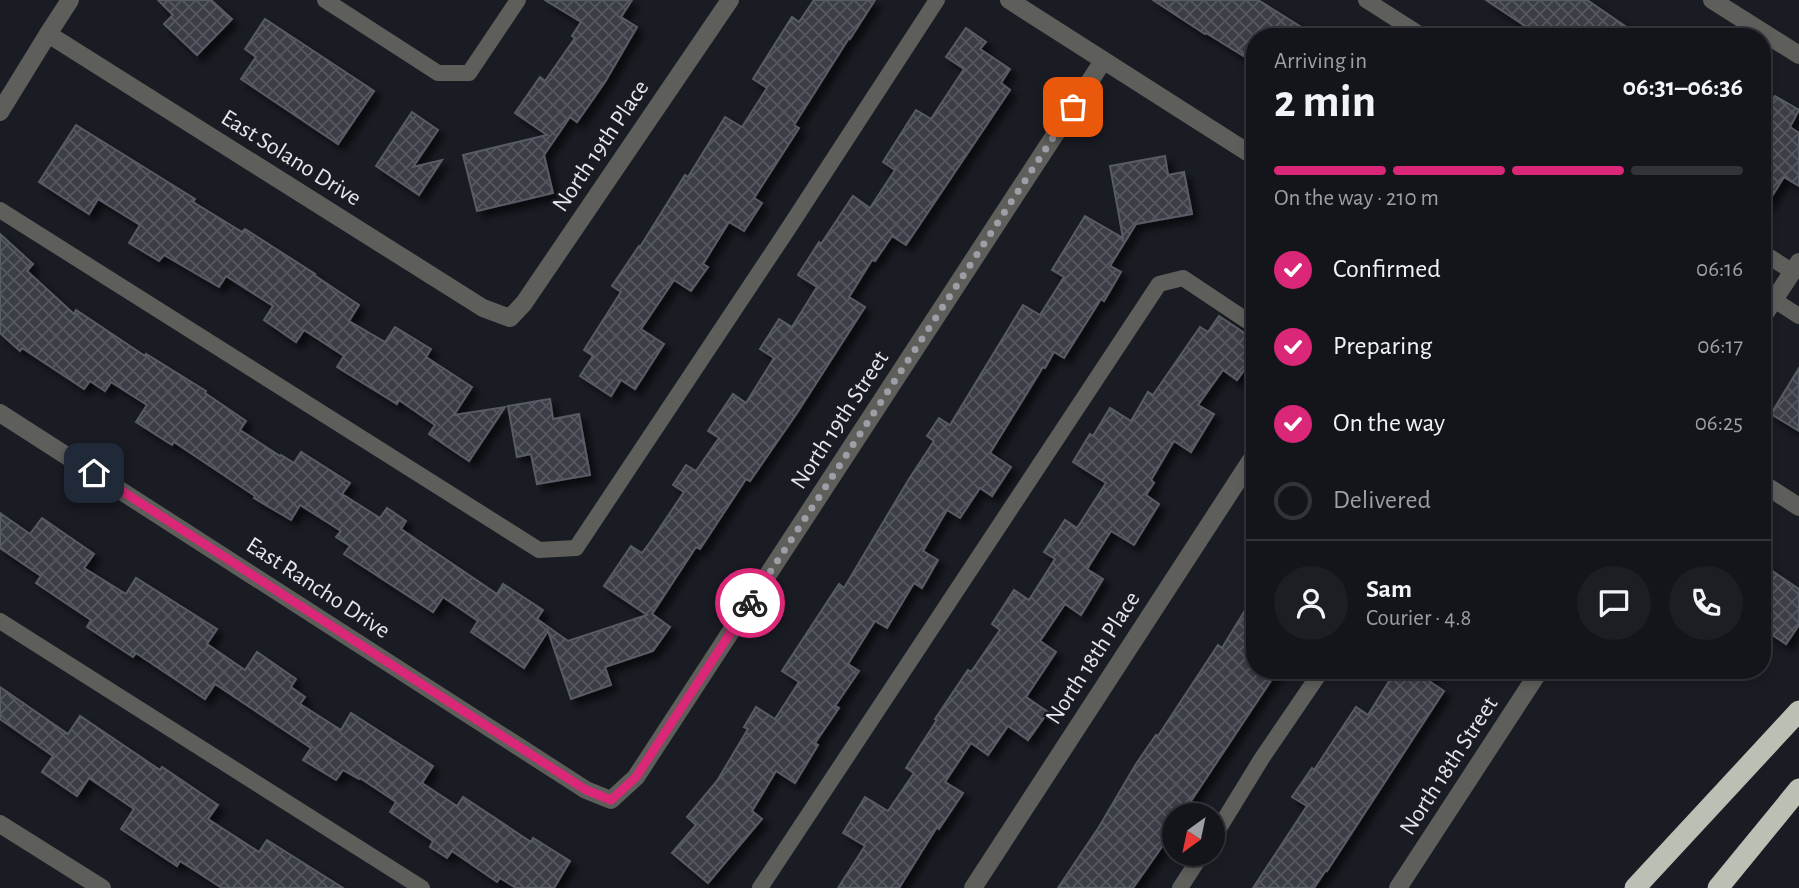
<!DOCTYPE html>
<meta charset="utf-8">
<style>
:root{--surface:#14151b;--page:#1d1e24;--text:#f1f3f6;--muted:#9d9fa3;--line:#33343a;--accent:#db2777}
body{margin:0;font-family:"Alegreya Sans",sans-serif;background:var(--page);color:var(--text);height:100vh;display:flex;flex-direction:column;font-size:26px;white-space:nowrap}
*{box-sizing:border-box;margin:0}
p{font-size:23px;color:var(--muted)}
.icon{flex:none;width:38px;height:38px;fill:none;stroke:currentColor;stroke-width:2;stroke-linecap:round;stroke-linejoin:round}
.map{position:relative;flex:1;overflow:hidden}
.panel{position:absolute;left:1246px;top:28px;width:525px;height:651px;display:flex;flex-direction:column;background:var(--surface);border-radius:28px;box-shadow:0 4px 10px #0003,0 0 0 2px var(--line)}
.panel>*{flex:none}
.needle{width:46px;rotate:213deg}
.fabs{position:absolute;left:1162px;top:803px;display:grid;gap:14px}
.fabs a{display:grid;place-items:center;width:63px;height:63px;border-radius:50%;background:var(--surface);box-shadow:0 4px 10px #0003,0 0 0 2px var(--line);font-size:35px}
.pin{position:absolute;display:grid;place-items:center;width:60px;height:60px;color:#fff;margin:-30px;border-radius:14px;box-shadow:0 4px 10px #0006}
.courier{position:absolute;display:grid;place-items:center;width:70px;height:70px;margin:-35px;border:5px solid #db2777;border-radius:50%;background:#fff;color:#222;box-shadow:0 2px 9px #0007}
.overview em{font-style:normal;font-weight:600}
.overview div{display:flex;flex-direction:column-reverse}
.overview{display:flex;align-items:center;justify-content:space-between;height:119px;padding:0 28px}
h1{font-size:46px;font-weight:600;line-height:52px}
.bar{display:grid;grid-template-columns:repeat(4,1fr);gap:10px 7px;align-content:center;height:84px;padding:0 28px}
.bar i{height:9px;border-radius:5px;background:var(--line)}
.bar .current{background:var(--accent)}
.bar p{grid-column:span 4}
.line{display:flex;align-items:center;gap:18px;padding:0 28px;border-top:2px solid var(--line)}
.line div{flex:1}
.round{display:grid;place-items:center;flex:none;width:74px;height:74px;border-radius:37px;background:var(--page)}
ol{padding:0 28px;list-style:none}
li{display:flex;align-items:center;gap:21px;height:77px}
li p{margin-inline-start:auto}
li .icon{padding:7px;border-radius:50%;background:var(--accent);color:#fff;stroke-width:4}
li:last-child{color:var(--muted)}
li i{width:38px;height:38px;border:4px solid var(--line);border-radius:50%}
.map>svg:first-child{display:block}
.building{fill:url(#building-cross-hatch);stroke:#595b65;stroke-width:2;filter:url(#shadow)}
.lines{fill:none;stroke-linecap:round;stroke-linejoin:round}
.service{stroke:#5e5f5b;stroke-width:16}
.minor{stroke:#5e5f5b;stroke-width:18}
.tertiary{stroke:#5e5f5b;stroke-width:18}
.motorway{stroke:#bcbfb3;stroke-width:21}
.done{stroke:#9e9fa6;stroke-width:7;stroke-dasharray:0 12.6}
.route{stroke:#db2777;stroke-width:9}
.labels{text-anchor:middle;dominant-baseline:central;stroke-width:5;stroke-linejoin:round;paint-order:stroke}
.street-label{font-size:24px;fill:#e5e6ec;stroke:#1a1c24}
</style>
<div class="map">
<svg width="1799" height="888" viewBox="0 0 1799 888">
<defs>
<pattern id="building-cross-hatch" width="8" height="8" patternUnits="userSpaceOnUse" patternTransform="scale(1.75)"><rect width="8" height="8" fill="#3b3d46"/><path d="M0 0l8 8M0 8l8-8" fill="none" stroke="#575961"/></pattern>
<filter id="shadow"><feDropShadow dx="6" dy="6" stdDeviation="3.5" flood-color="#0009"/></filter>
</defs>
<rect width="100%" height="100%" fill="#1a1c24"/>
<g class="building">
<path d="M158 0H211L232 19 197 55 164 24 173 15Z"/>
<path d="M545 0H632L621 17 637 27 605 82 577 122 570 117 544 155 553 193 477 211 463 155 547 135 515 113 540 77 545 81 575 38 572 36 581 22Z"/>
<path d="M814 0H875L850 39 849 38 794 125 799 128 754 198 762 203 744 231 729 222 703 264 708 267 691 291 674 280 641 329 664 344 635 389 621 380 611 396 580 376 593 356 584 350 621 292 612 286 639 246 640 247 685 175 688 177 725 117 742 127 767 88 753 79 792 17 799 22Z"/>
<path d="M1153 0H1258L1317 37H1255V63L1206 33 1205 34Z"/>
<path d="M1486 0H1587L1641 37H1536L1523 28 1525 26Z"/>
<path d="M265 19 374 91 338 144 241 79 256 57 245 49Z"/>
<path d="M966 28 986 42 980 49 1010 69 1001 83 1010 90 906 245 892 236 875 261 872 260 849 297 865 307 797 413 750 481 746 479 700 549 696 547 652 614 670 627 653 651 605 667 611 685 571 699 548 631 524 668 471 632 478 621 443 597 433 612 344 554 350 546 336 537 341 531 300 505 291 520 254 498 255 496 174 442 172 445 136 422 147 405 111 382 105 391 90 381 84 389 22 348 20 351 0 333V234L33 264 27 271 74 314 76 310 145 356 146 354 206 391 205 393 246 421 240 430 280 456 281 455 294 463 301 452 350 483 342 494 380 518 387 508 406 521 401 529 497 594 503 584 543 610 537 619 568 641 647 615 604 586 631 546 642 553 651 541 684 492 673 485 686 465 696 471 719 438 708 431 733 394 746 403 774 358 760 349 779 319 792 327 817 287 798 275 819 242 821 244 853 196 870 208 895 170 883 162 916 110 931 119 964 69 946 57Z"/>
<path d="M1775 96 1799 110 1790 127 1799 133V186L1784 177 1762 212V116Z"/>
<path d="M412 112 438 130 413 167 442 160 419 195 376 166Z"/>
<path d="M76 125 195 199 193 202 242 232 245 229 315 274 314 275 359 305 349 321 385 342 395 327 431 349 426 357 472 387 454 415 505 407 469 461 429 434 435 425 399 400 397 404 337 367 344 356 304 330 296 342 264 320 273 306 226 276 219 287 164 255 159 261 129 243 140 225 98 199 89 214 39 182Z"/>
<path d="M1165 156 1168 175 1184 172 1192 214 1136 224 1110 266 1121 272 1104 301 1101 299 1064 358 1054 352 1045 368 1043 367 990 453 1011 467 992 496 980 488 960 518 947 510 923 551 938 560 922 588 914 583 887 628 875 621 848 664 859 671 835 706 839 708 815 743 818 745 795 783 776 771 752 811 762 819 708 883 672 853 696 825 687 817 717 781 748 729 744 727 756 707 775 719 799 682 782 671 839 584 844 588 909 479 934 441 927 436 939 418 950 425 1023 305 1040 315 1064 277 1052 270 1085 216 1123 238 1110 166Z"/>
<path d="M1219 316 1255 340V355L1237 380 1223 370 1198 405 1214 414 1191 452 1174 441 1151 480 1154 483 1146 495 1159 504 1134 545 1111 531 1087 569 1103 579 1081 615 1065 604 1040 641 1056 652 1026 697 1048 712 1028 740 1008 726 988 755 971 743 945 782 963 793 939 829 937 827 899 888H838L865 846 843 833 865 797 888 811 914 773 906 768 937 720 935 719 968 670 971 672 1000 630 992 624 1014 590 1029 600 1055 559 1044 552 1065 520 1077 528 1106 483 1073 462 1090 434 1093 436 1110 408 1131 421 1148 392 1153 395 1200 327 1208 332Z"/>
<path d="M1799 368V431L1771 414Z"/>
<path d="M550 399 553 419 579 414 590 475 537 484 531 454 517 457 508 406Z"/>
<path d="M0 513 30 534 42 518 94 554 84 568 126 594 136 578 217 629 207 644 245 670 257 652 296 679 291 687 305 697 300 704 341 730 351 713 433 766 422 783 457 806 463 797 531 842 533 838 570 861 554 888H516L500 878 497 882 452 851 447 858 430 847 433 841 390 812 396 802 360 778 359 779 343 770 336 780 303 760 311 748 215 684 205 699 136 653 133 657 87 627 91 620 36 583 41 576 0 548Z"/>
<path d="M1762 564 1799 589V625L1786 644 1762 628Z"/>
<path d="M1255 594V670H1278L1181 816H1174V826L1161 848 1133 888H1058L1099 827 1136 764 1156 735 1158 736 1218 645 1222 648Z"/>
<path d="M1396 670H1436L1429 681 1444 691 1327 871 1326 870 1314 888H1253L1307 806 1292 797 1312 768 1314 770 1356 707 1368 715Z"/>
<path d="M0 687 68 734 80 716 160 770 162 767 218 805 208 819 259 852 267 840 343 888H222L180 861 177 866 121 829 134 809 89 778 77 796 42 772 53 756 0 719Z"/>
</g>
<g class="lines">
<g class="service">
<path d="M325 0 438 73H469L518 0"/>
<path d="M1366 0 1424 37"/>
<path d="M0 210 539 550 576 548 788 229 937 0"/>
<path d="M1762 252 1793 272"/>
<path d="M1774 300 1799 316"/>
<path d="M0 621 422 888"/>
<path d="M1213 838 1262 758 1322 670"/>
<path d="M760 888 1159 284 1183 278 1255 326"/>
<path d="M1180 888 1202 854"/>
</g>
<g class="minor">
<path d="M1009 0 1255 157"/>
<path d="M1712 0 1799 55"/>
<path d="M48 34 483 308 510 318 524 303 730 0"/>
<path d="M1762 318 1799 262"/>
<path d="M0 413 586 790 611 800 636 777 1103 61"/>
<path d="M1762 483 1799 507"/>
<path d="M0 824 102 888"/>
<path d="M973 888 1255 454"/>
<path d="M1398 888 1540 670"/>
</g>
<path class="tertiary" d="M0 112 48 34 70 0"/>
<g class="motorway">
<path d="M1635 888 1799 711"/>
<path d="M1718 888 1799 789"/>
</g>
</g>
<g class="lines">
<path class="done" d="M750 603 1073 107"/>
<path class="route" d="M94 473 586 790 611 800 636 777 750 603"/>
</g>
<g class="labels">
<g class="street-label">
<text transform="translate(601 146) rotate(-56)">North 19th Place</text>
<text transform="translate(291 158) rotate(32)">East Solano Drive</text>
<text transform="translate(840 420) rotate(-57)">North 19th Street</text>
<text transform="translate(318 588) rotate(33)">East Rancho Drive</text>
<text transform="translate(1093 658) rotate(-57)">North 18th Place</text>
<text transform="translate(1449 766) rotate(-57)">North 18th Street</text>
</g>
</g>
</svg>
<div class="fabs">
<a><svg class="needle" viewBox="-14 -14 28 28"><path d="M0-13l5 13h-10z" fill="#e53935"/><path d="M0 13l5-13h-10z" fill="#9d9fa3"/></svg></a>
</div>
<div class="pin" style="left:1073px;top:107px;background:#ea580c"><svg class="icon" aria-label="bag" viewBox="0 0 24 24"><path d="M5 8h14l-1 12H6zM9 8a3 3 0 0 1 6 0"/></svg></div>
<div class="pin" style="left:94px;top:473px;background:#1f2937"><svg class="icon" aria-label="home" viewBox="0 0 24 24"><path d="M3 11l9-7 9 7M6 9v11h12V9"/></svg></div>
<div class="courier" style="left:750px;top:603px"><svg class="icon" aria-label="bike" viewBox="0 0 24 24"><circle cx="6" cy="16" r="4"/><circle cx="18" cy="16" r="4"/><path d="M6 16l4-8h5l3 8M10 8l3 8H6M13 5h3"/></svg></div>
<section class="panel">
<div class="overview"><div><h1>2 min</h1><p>Arriving in</p></div><em>06:31–06:36</em></div>
<div class="bar"><i class="current"></i><i class="current"></i><i class="current"></i><i></i><p>On the way · 210 m</p></div>
<ol>
<li><svg class="icon" aria-label="check" viewBox="0 0 24 24"><path d="M5 12l5 5 9-10"/></svg>Confirmed<p>06:16</p></li>
<li><svg class="icon" aria-label="check" viewBox="0 0 24 24"><path d="M5 12l5 5 9-10"/></svg>Preparing<p>06:17</p></li>
<li><svg class="icon" aria-label="check" viewBox="0 0 24 24"><path d="M5 12l5 5 9-10"/></svg>On the way<p>06:25</p></li>
<li><i></i>Delivered</li>
</ol>
<div class="line" style="height:126px"><a class="round"><svg class="icon" aria-label="person" viewBox="0 0 24 24"><circle cx="12" cy="8" r="4"/><path d="M4 21q1-7 8-7t8 7"/></svg></a><div><b>Sam</b><p>Courier · 4.8</p></div><a class="round"><svg class="icon" aria-label="chat" viewBox="0 0 24 24"><path d="M4 5h16v11H9l-5 4z"/></svg></a><a class="round"><svg class="icon" aria-label="phone" viewBox="0 0 24 24"><path d="M5 4h4l2 5-3 2q2 4 5 5l2-3 5 2v4C11 20 4 13 5 4z"/></svg></a></div>
</section>
</div>
